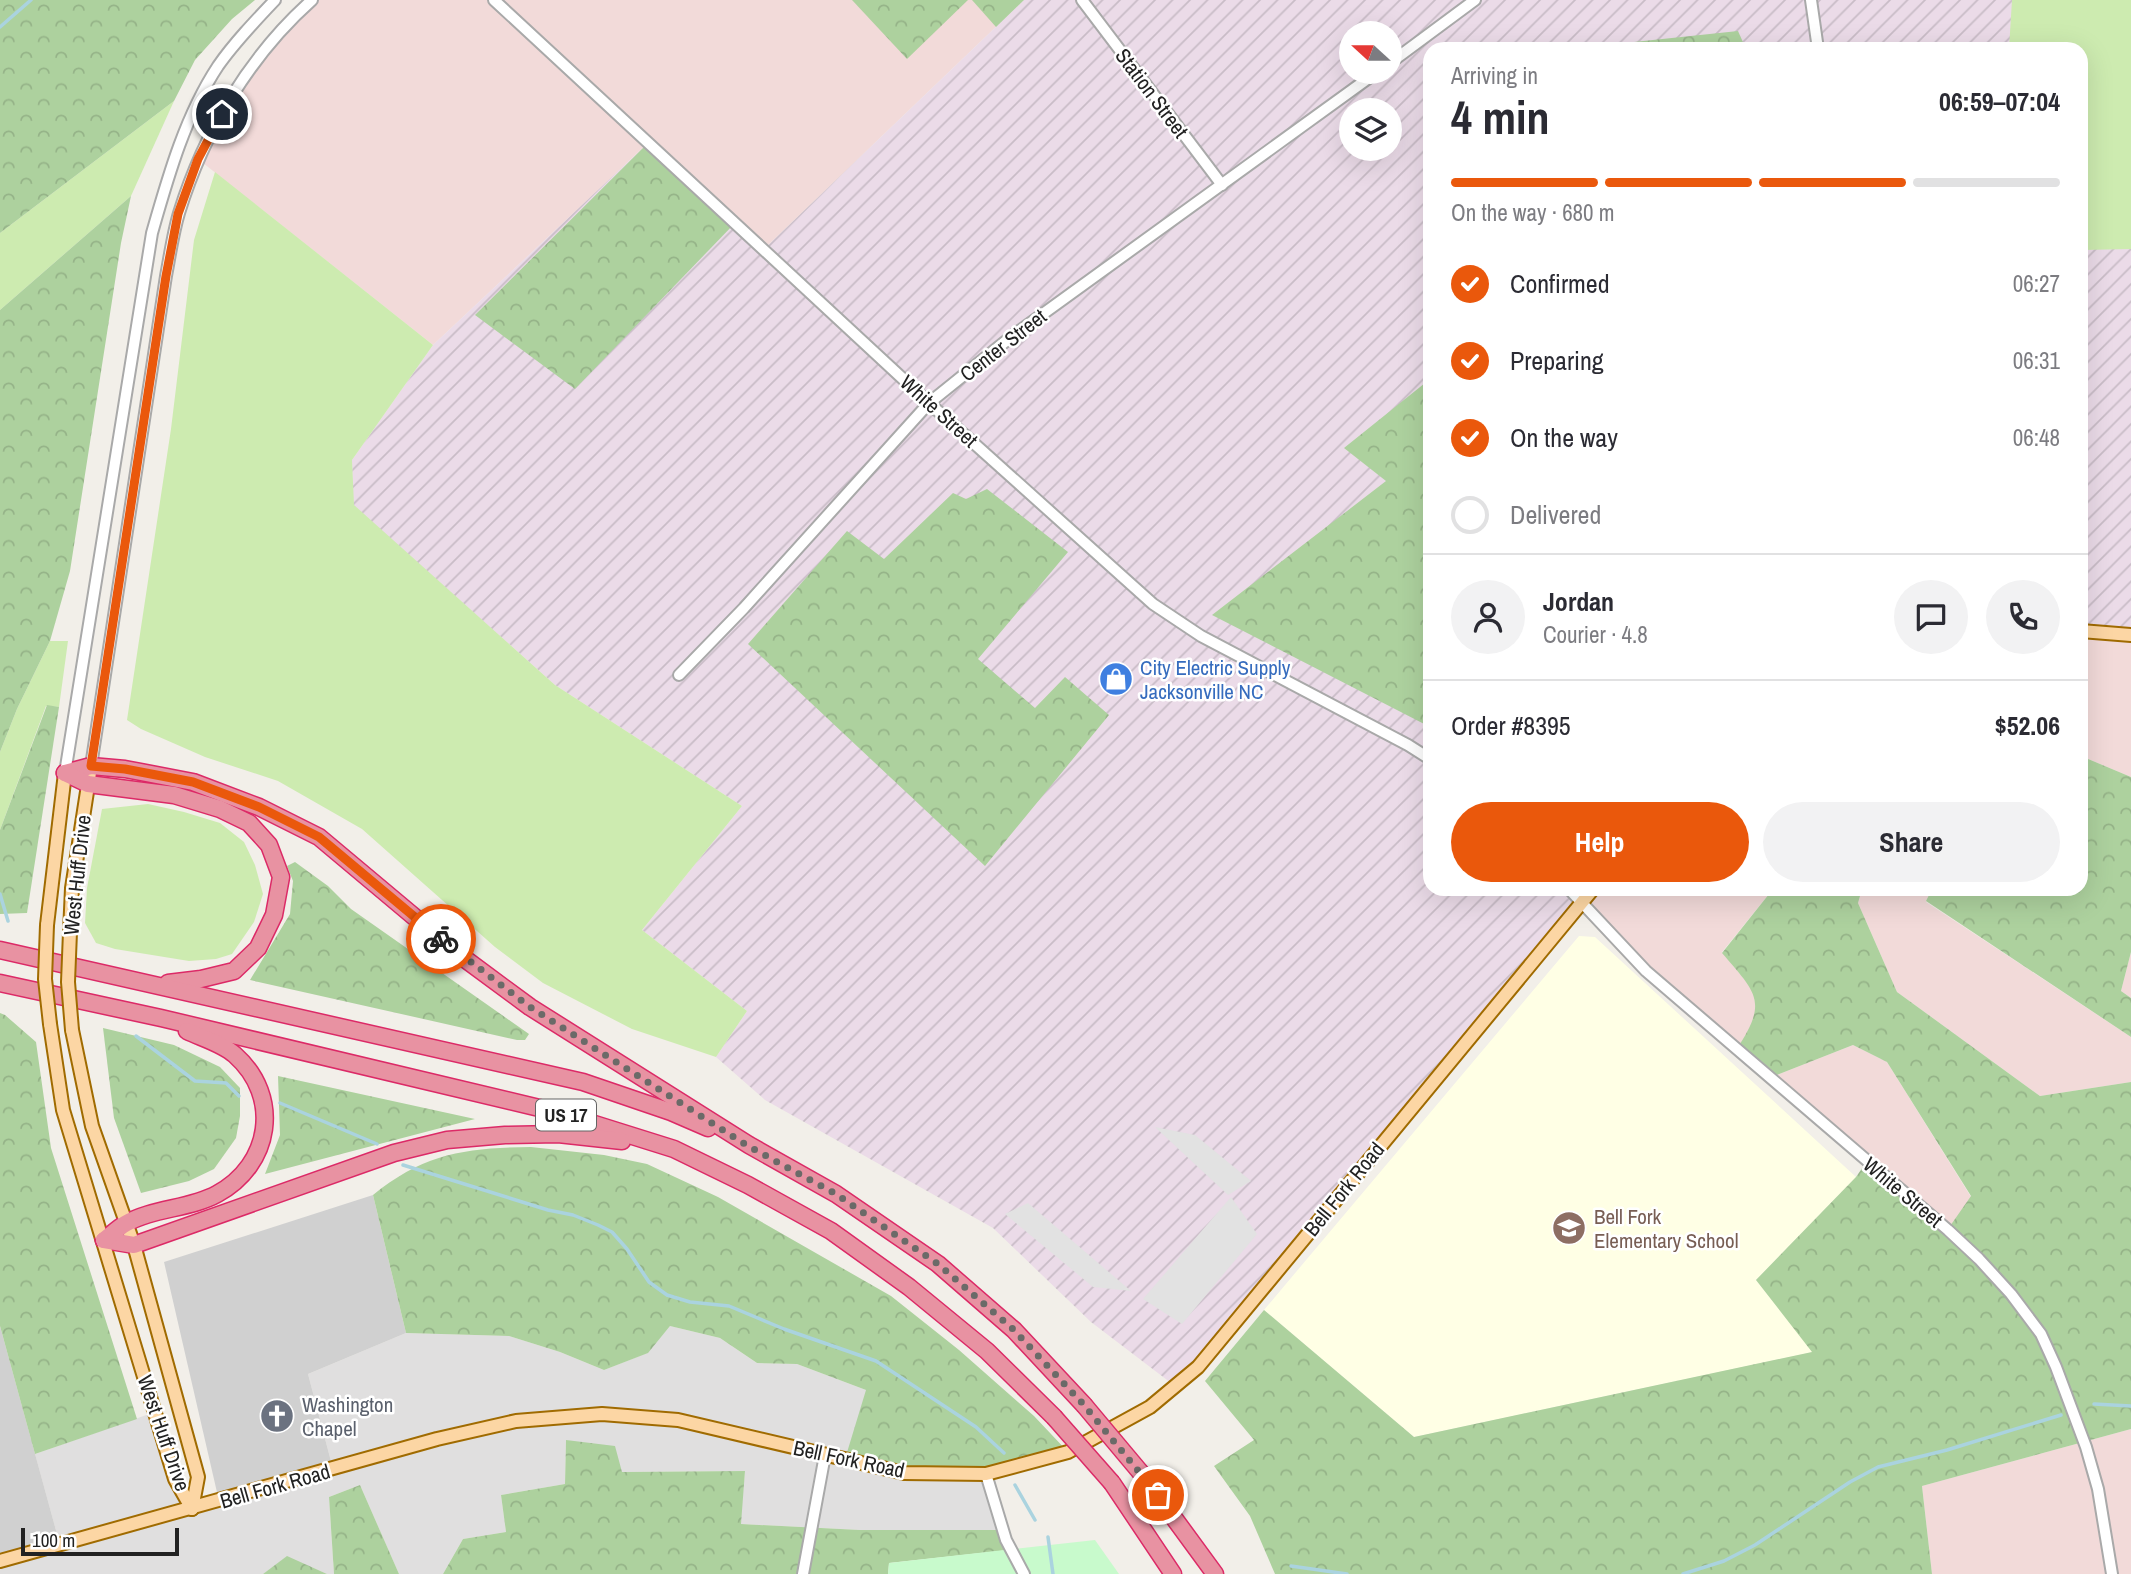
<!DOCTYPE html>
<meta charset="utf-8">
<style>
:root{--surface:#fff;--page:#f2f2f3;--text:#2b2b33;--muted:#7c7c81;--line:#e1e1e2;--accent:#ea580c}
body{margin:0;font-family:"Archivo Narrow",sans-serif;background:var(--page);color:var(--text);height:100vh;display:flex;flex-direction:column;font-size:26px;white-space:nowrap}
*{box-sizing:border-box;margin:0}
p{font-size:23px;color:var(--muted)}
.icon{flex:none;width:38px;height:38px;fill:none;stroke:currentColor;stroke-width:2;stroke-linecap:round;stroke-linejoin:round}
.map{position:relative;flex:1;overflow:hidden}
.sheet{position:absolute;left:1423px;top:42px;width:665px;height:854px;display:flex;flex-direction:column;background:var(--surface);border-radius:21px;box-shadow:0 7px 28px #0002}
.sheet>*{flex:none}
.needle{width:46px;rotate:291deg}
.buttons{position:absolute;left:1339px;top:21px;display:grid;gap:14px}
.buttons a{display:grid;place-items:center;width:63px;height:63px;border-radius:50%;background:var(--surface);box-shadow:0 7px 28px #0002;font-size:35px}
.scale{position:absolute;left:21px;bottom:18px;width:158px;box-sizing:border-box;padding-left:7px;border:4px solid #222;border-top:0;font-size:19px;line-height:24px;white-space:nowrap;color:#222;-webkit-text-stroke:5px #fff;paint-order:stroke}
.pin{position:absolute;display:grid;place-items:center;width:60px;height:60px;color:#fff;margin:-30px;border:4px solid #fff;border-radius:50%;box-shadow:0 2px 7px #0007}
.courier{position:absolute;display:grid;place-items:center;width:70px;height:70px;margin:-35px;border:5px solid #ea580c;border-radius:50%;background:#fff;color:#222;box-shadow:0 2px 9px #0007}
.overview em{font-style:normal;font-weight:700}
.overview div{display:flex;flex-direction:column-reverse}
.overview{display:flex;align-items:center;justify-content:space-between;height:119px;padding:0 28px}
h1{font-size:46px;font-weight:700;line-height:52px}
.bar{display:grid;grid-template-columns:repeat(4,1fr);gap:10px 7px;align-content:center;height:84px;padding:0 28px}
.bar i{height:9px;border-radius:5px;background:var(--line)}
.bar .active{background:var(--accent)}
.bar p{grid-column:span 4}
.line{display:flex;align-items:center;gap:18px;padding:0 28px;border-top:2px solid var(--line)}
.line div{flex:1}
.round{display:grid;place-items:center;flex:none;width:74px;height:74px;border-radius:37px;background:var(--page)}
ol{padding:0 28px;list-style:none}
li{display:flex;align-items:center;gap:21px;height:77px}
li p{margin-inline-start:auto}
li .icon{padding:7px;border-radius:50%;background:var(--accent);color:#fff;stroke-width:4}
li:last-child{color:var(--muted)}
li i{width:38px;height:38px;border:4px solid var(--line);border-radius:50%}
.button{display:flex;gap:14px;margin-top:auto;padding:14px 28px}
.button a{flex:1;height:80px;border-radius:42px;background:var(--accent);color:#fff;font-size:28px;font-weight:700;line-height:80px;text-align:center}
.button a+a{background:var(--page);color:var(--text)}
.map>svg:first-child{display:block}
.residential{fill:#e0dfdf}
.commercial{fill:#f2dad9}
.industrial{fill:url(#industrial-furrows);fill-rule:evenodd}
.education{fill:#ffffe5}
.religious{fill:#d0d0d0}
.grass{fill:#cdebb0}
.forest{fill:url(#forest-crowns)}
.park{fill:#c8facc}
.parking{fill:#e2e2e2}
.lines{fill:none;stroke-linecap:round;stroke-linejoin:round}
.stream{stroke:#aad3df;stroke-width:3.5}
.minor-casing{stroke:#a9a9a9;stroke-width:14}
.major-casing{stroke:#a06b00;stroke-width:16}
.highway-casing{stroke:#dc2a67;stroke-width:19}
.minor{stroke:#fff;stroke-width:10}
.major{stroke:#fcd6a4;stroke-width:12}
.highway{stroke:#e892a2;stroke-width:16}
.major-bridge-casing{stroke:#a06b00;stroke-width:16;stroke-linecap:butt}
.highway-bridge-casing{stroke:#dc2a67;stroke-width:19;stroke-linecap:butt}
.major-bridge{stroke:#fcd6a4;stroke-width:12}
.highway-bridge{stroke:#e892a2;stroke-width:16}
.done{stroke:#6b6a68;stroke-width:7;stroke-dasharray:0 12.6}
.route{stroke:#ea580c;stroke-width:9}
.labels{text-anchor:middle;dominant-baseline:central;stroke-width:5;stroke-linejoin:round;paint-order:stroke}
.shield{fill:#fff;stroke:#646464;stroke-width:2}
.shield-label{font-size:19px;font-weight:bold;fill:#222}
.street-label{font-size:21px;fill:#222;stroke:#fff}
.shop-label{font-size:21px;fill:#366cbe;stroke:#fff;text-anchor:start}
.education-label{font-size:21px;fill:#785e54;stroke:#fff;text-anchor:start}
.worship-label{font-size:21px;fill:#5b616d;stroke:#fff;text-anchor:start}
</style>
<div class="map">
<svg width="2131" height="1574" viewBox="0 0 2131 1574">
<defs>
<pattern id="industrial-furrows" width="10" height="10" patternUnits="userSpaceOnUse" patternTransform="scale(1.75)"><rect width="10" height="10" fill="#ebdbe8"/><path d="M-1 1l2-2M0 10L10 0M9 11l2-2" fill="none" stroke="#c9bcc7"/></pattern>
<pattern id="forest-crowns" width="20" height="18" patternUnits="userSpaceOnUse" patternTransform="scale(1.75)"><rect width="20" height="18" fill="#add19e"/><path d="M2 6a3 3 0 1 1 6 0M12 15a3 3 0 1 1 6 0" fill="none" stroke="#95b388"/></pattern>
</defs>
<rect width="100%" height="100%" fill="#f2efe9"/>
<path class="residential" d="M670 1326 720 1338 757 1363 797 1364 866 1390 986 1474 1003 1530H860L740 1524 745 1471 621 1472 566 1440 565 1484 501 1495 506 1532 463 1539 443 1574H399L360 1485 329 1497 334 1574H327L287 1557 263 1574H0V1561L60 1545 35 1454 155 1412 192 1509 333 1469 308 1374 406 1333 509 1336 560 1352 604 1370 647 1353Z"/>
<g class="commercial">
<path d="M312 0H1024L764 249 648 143 433 345 198 159 253 63Z"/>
<path d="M2081 631 2131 635V777L2081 756Z"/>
<path d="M1593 889H1773L1722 952 1753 990 1756 1009 1752 1027 1736 1050 1646 971 1582 902Z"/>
<path d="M1862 889H1932L1926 902 2131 1037V1082L2040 1096 1897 992 1858 903Z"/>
<path d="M2131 952V998L2121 991Z"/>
<path d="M1853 1045 1887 1062 1971 1197 1948 1230 1769 1078Z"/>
<path d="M2131 1429V1574H1932L1922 1486Z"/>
</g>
<path class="industrial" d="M1024 0H2131V635L2081 631V49H1430V889H1593L1175 1386 1091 1322 993 1228 765 1100 716 1057 747 1011 642 930 742 806 555 685 353 505 352 460 433 345 648 143 764 249ZM1351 33H1390V72H1351ZM1351 110H1390V149H1351Z"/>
<path class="education" d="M1579 936 1595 937 1856 1177 1756 1280 1813 1352 1414 1437 1264 1310Z"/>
<g class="religious">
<path d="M373 1195 406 1333 308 1374 333 1469 219 1501 164 1262Z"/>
<path d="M0 1326 60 1545 0 1561Z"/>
</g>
<g class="grass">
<path d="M2012 0H2131V249L2081 250V49H2009Z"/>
<path d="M174 101 131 196 0 310V233Z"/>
<path d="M215 172 433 345 352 460 354 505 555 685 742 806 642 930 747 1011 716 1057 632 1029 543 983 495 947 362 829 278 781 205 757 141 729 127 720 171 429 194 240Z"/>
<path d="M50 641H68L59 707 46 706 0 830V752L17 709Z"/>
<path d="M148 804 184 812 220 823 244 842 255 865 263 894 254 922 232 954 216 959 189 961 115 949 96 943 85 923 87 888 102 809Z"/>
</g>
<g class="forest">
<path d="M0 0H255L232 19 195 60 174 101 0 233Z"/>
<path d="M852 0H968L907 59Z"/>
<path d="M972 0H1024L996 27Z"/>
<path d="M1738 31 1746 49H1624L1634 42Z"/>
<path d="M648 143 735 223 575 389 475 315Z"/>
<path d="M131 196 121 243 70 571 50 641 17 709 0 752V310Z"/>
<path d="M1430 379V727L1212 615 1386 481 1344 448Z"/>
<path d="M987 489 1068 552 978 659 1035 708 1065 677 1109 715 985 866 748 644 847 531 884 559 953 493 966 499Z"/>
<path d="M47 705 59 707 27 913 0 914V830Z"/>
<path d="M2081 756 2131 777V952L2121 991 2131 998V1037L1926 901 1932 889H2081Z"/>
<path d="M295 862 328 886 351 909 529 1034 525 1040H517L250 980 290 914 293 881 287 866Z"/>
<path d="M1773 889H1862L1858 903 1897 992 2040 1096 2131 1082V1429L1922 1486 1932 1574H1275L1250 1516 1214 1466 1254 1440 1205 1381 1264 1310 1414 1437 1812 1352 1756 1280 1856 1177 1867 1161 1948 1229 1971 1196 1887 1062 1853 1045 1769 1078 1736 1050C1769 1001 1756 993 1722 953Z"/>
<path d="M0 1013 5 1015 36 1042 51 1148 137 1419 35 1454 0 1326Z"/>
<path d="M103 1028 174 1045 220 1067 240 1088V1116L236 1138 214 1169 189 1181 141 1193 114 1118Z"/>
<path d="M278 1076 475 1119 265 1174 280 1135Z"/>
<path d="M531 1147 604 1155 647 1164 718 1197 891 1296 959 1350 1034 1416 1068 1452 986 1474 904 1473 845 1459 866 1390 797 1364 757 1363 720 1338 670 1326 648 1353 604 1370 560 1352 509 1336 406 1333 373 1195C425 1153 466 1148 531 1147Z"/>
<path d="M566 1440 615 1446 622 1472 745 1471 741 1524 860 1530H1003L1008 1550 889 1563 888 1574H443L463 1539 506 1532 501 1495 565 1484Z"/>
<path d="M360 1485 399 1574H334L329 1497Z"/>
<path d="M287 1556 327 1574H263Z"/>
</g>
<path class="park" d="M1095 1540 1119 1574H888L889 1563Z"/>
<g class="parking">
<path d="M1155 1127 1195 1135 1251 1181 1228 1195Z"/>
<path d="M1231 1197 1257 1234 1182 1324 1143 1299Z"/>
<path d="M1028 1203 1131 1291 1093 1287 1005 1214Z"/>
</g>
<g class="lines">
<g class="stream">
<path d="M0 27 31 0"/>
<path d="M0 894 8 921"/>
<path d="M136 1036 195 1081 226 1083 239 1096"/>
<path d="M280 1103 377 1144"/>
<path d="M403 1165 548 1210 573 1215 598 1225 612 1232 627 1249 649 1282 667 1295 690 1302 729 1306 784 1329 876 1361 976 1427 1004 1453"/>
<path d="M2094 1404 2131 1406"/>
<path d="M1015 1485 1035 1520"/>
<path d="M1048 1537 1053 1574"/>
<path d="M1291 1566 1347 1574"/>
<path d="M1683 1574 1724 1561 1755 1545 1850 1482 1878 1467 1947 1450 2061 1415"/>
</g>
<g class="minor-casing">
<g id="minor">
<path d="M494 0 929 403 1153 604 1201 636 1408 745 1430 759"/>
<path d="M1082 0 1222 185"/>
<path d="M1811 0 1818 49"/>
<path d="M1390 63 1475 0"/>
<path d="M679 675 744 608 929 403 1011 337 1377 72"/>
<path d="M91 766 166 276C170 255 173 233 179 213 204 132 249 56 312 0"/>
<path d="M65 773 152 233C168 177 185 116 218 66 234 43 255 21 275 0"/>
<path d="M1569 889 1646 971 1948 1230 1979 1259 2011 1294 2041 1334 2056 1367 2086 1447 2098 1489 2112 1574"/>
<path d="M986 1474 1006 1540 1024 1574"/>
<path d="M803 1574 825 1455"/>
</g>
</g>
<g class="major-casing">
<g id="major">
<path d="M2081 631 2131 635"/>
<path d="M47 925 65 773"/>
<path d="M70 932 72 888 91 766"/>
<path d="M50 1024 63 1110 175 1479 192 1509"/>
<path d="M72 1030 92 1126 134 1245 198 1477 192 1509"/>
<path d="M0 1561 437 1439 516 1421 602 1414 678 1420 904 1473 986 1474 1068 1452 1150 1407 1198 1367 1593 889"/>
</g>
</g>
<g class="highway-casing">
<g id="highway">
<path d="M65 773 91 766 125 769 193 782 259 807 319 837 461 956 530 1007 749 1145 836 1194 938 1264 1014 1330 1084 1405"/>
<path d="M65 773 88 784 174 795 220 809 249 823 269 845 281 877 274 915 258 948 234 971 201 979 168 983"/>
<path d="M0 950 583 1082 671 1112 708 1128"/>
<path d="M0 983 161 1018 556 1112 674 1149 748 1185 831 1231 909 1287 987 1351 1054 1417"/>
<path d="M104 1240 134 1245 394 1153 447 1140 505 1135 558 1134 622 1141"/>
<path d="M104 1240C111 1235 118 1228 125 1224 152 1208 190 1209 217 1194 271 1165 282 1097 235 1055 223 1044 202 1038 187 1031"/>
<path d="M1141 1473 1215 1574"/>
<path d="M1112 1483 1173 1574"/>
</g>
</g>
<use href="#minor" class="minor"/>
<use href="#major" class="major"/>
<use href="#highway" class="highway"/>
<g class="major-bridge-casing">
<g id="major-bridge">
<path d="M47 925 45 979 50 1024"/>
<path d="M70 932 68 982 72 1030"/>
</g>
</g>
<g class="highway-bridge-casing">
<g id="highway-bridge">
<path d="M1084 1405 1141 1473"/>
<path d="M1054 1417 1112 1483"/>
</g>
</g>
<use href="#major-bridge" class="major-bridge"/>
<use href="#highway-bridge" class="highway-bridge"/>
</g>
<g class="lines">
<path class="done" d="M441 939 530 1007 748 1146 836 1194 938 1264 1014 1330 1084 1405 1158 1495"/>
<path class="route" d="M222 114 198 159 178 214 166 276 91 766 125 769 193 782 259 807 319 837 441 939"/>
</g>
<defs>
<g id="shop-disc" transform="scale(1.75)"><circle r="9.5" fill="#3f7fe0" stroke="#fff"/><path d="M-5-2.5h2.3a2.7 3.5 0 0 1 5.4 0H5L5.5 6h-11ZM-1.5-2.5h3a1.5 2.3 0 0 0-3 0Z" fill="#fff"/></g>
<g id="school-disc" transform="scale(1.75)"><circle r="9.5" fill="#8d6e63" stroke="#fff"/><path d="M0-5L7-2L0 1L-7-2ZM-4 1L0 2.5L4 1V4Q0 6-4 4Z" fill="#fff"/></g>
<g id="church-disc" transform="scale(1.75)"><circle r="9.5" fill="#6b7280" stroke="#fff"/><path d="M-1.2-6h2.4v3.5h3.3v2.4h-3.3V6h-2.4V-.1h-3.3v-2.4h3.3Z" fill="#fff"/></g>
</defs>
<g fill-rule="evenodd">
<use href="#shop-disc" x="1116" y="679"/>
<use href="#school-disc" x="1569" y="1228"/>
<use href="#church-disc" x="277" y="1416"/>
</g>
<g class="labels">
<rect class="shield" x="536" y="1099.5" width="60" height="31" rx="5"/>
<g class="shield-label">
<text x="566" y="1115">US 17</text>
</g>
<g class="street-label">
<text transform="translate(1152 93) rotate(53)">Station Street</text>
<text transform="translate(1003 345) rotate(-38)">Center Street</text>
<text transform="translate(939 411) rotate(42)">White Street</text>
<text transform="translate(77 875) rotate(-84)">West Huff Drive</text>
<text transform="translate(1344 1189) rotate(-51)">Bell Fork Road</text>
<text transform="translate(1903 1192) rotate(40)">White Street</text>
<text transform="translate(164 1433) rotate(71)">West Huff Drive</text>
<text transform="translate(849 1459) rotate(12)">Bell Fork Road</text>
<text transform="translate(275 1486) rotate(-16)">Bell Fork Road</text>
</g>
<g class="shop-label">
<text x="1140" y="667">City Electric Supply<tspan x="1140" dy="24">Jacksonville NC</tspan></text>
</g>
<g class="education-label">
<text x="1594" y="1216">Bell Fork<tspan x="1594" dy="24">Elementary School</tspan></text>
</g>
<g class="worship-label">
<text x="302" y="1404">Washington<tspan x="302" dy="24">Chapel</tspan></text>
</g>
</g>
</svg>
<div class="buttons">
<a><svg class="needle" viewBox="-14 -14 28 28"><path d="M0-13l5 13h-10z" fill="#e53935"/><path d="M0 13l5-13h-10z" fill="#7c7c81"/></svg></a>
<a><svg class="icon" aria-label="layers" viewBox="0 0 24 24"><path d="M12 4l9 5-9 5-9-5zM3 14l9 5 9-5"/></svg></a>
</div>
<div class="scale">100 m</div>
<div class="pin" style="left:1158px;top:1495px;background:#ea580c"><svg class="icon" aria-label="bag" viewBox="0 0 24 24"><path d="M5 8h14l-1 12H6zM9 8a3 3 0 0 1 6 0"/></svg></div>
<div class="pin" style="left:222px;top:114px;background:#1f2937"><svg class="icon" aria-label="home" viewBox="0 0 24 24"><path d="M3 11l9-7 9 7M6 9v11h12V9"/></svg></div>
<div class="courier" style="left:441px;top:939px"><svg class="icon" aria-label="bike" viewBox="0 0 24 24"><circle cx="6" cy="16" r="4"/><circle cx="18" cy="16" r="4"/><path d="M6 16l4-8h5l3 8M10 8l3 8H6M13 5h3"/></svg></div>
<section class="sheet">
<div class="overview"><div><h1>4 min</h1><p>Arriving in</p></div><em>06:59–07:04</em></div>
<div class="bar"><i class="active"></i><i class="active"></i><i class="active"></i><i></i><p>On the way · 680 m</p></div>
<ol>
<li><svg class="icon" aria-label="check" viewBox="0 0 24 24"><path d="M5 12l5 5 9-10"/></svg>Confirmed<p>06:27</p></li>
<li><svg class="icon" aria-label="check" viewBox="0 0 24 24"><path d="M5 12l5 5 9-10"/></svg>Preparing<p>06:31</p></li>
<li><svg class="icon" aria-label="check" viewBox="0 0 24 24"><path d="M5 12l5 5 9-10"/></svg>On the way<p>06:48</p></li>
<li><i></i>Delivered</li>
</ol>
<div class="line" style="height:126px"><a class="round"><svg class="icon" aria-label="person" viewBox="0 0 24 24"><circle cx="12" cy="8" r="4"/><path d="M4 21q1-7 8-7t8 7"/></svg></a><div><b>Jordan</b><p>Courier · 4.8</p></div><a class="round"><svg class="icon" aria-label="chat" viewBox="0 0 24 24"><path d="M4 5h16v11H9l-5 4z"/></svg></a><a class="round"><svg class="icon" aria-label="phone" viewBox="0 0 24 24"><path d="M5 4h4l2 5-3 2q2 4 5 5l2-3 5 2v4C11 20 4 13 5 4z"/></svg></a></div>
<div class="line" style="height:91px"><div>Order #8395</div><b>$52.06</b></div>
<div class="button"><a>Help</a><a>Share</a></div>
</section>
</div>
